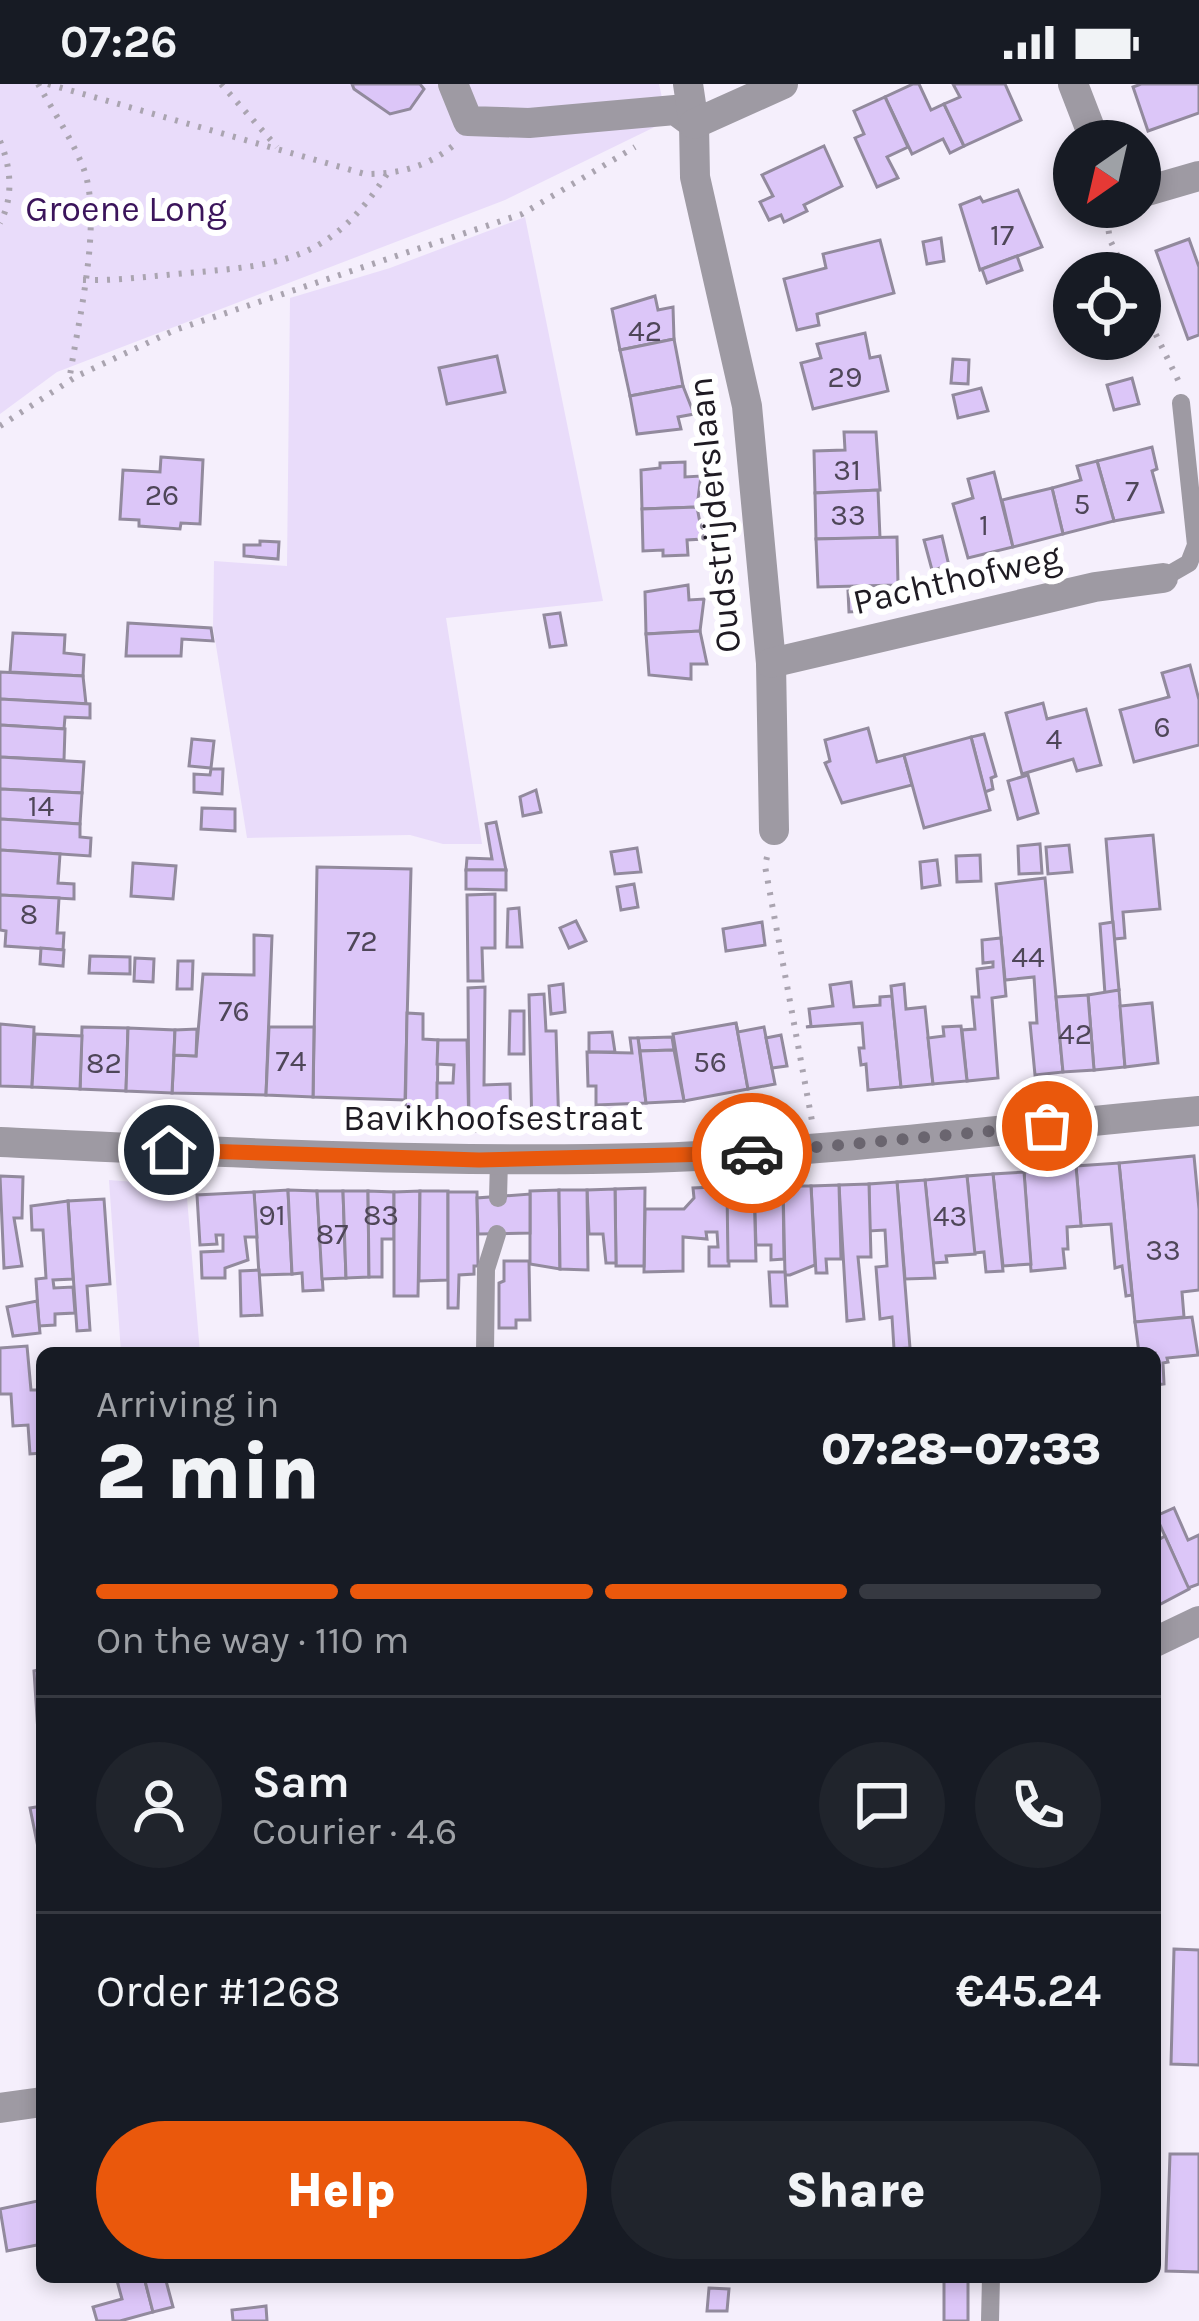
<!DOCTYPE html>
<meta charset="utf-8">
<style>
:root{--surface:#171b24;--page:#20242c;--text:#f1f3f6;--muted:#9ea1a6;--line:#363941;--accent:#ea580c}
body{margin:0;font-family:Karla,sans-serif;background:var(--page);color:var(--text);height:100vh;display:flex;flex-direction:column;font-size:45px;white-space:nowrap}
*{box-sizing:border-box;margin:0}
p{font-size:39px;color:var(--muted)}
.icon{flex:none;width:66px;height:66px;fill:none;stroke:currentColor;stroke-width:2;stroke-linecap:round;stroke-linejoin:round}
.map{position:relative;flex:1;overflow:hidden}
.panel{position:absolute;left:36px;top:1263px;width:1125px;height:936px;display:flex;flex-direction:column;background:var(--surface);border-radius:18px;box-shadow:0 6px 18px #0003}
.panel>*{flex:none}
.needle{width:78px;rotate:214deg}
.tools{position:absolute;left:1053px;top:36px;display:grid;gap:24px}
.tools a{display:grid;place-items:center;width:108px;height:108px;border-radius:50%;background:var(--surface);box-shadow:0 6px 18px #0003;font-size:60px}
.pin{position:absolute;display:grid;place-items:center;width:102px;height:102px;color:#fff;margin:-51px;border:6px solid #fff;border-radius:50%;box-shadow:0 3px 12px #0007}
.courier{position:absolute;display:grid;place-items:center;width:120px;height:120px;margin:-60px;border:9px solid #ea580c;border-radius:50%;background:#fff;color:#222;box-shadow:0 3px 15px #0007}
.headline em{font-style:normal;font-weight:800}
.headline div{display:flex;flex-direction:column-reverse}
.headline{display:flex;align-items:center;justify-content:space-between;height:204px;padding:0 60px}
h1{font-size:78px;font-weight:800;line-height:90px}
.bar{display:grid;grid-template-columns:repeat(4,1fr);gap:18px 12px;align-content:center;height:144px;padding:0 60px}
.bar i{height:15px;border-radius:9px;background:var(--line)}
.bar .current{background:var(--accent)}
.bar p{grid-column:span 4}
.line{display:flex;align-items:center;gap:30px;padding:0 60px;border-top:3px solid var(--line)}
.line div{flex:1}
.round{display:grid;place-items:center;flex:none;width:126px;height:126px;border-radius:63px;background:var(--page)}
.cta{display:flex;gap:24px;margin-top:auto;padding:24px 60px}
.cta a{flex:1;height:138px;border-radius:72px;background:var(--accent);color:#fff;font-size:48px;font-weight:800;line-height:138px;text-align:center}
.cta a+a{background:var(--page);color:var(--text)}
.status{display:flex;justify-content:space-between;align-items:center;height:84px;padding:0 60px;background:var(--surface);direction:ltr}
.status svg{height:33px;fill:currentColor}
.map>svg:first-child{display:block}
.green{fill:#e9dcfa}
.building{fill:#dcc6f8;stroke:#928a9d;stroke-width:3}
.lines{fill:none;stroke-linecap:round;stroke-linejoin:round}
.path{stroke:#aaa4b0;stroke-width:6;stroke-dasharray:3 9;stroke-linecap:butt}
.service{stroke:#9e9aa3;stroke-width:18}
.minor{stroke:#9e9aa3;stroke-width:30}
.tertiary{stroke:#9e9aa3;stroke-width:30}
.done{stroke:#6a656f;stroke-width:12;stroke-dasharray:0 21.6}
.route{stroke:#ea580c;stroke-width:15}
.labels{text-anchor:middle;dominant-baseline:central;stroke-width:12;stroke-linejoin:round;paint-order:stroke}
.number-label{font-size:30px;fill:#4e4658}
.park-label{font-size:36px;fill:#3b145b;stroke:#fff}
.street-label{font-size:36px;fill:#1f1b23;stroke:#fff}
</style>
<div class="status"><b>07:26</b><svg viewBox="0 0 49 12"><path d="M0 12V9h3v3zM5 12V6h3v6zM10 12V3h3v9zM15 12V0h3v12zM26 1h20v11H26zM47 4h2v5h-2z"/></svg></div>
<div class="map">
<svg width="1199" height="2237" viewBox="0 0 1199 2237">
<rect width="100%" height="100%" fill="#f5effc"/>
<g class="green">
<path d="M0 0H659L667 37 505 116 57 288 0 330Z"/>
<path d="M525 133 603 517 446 534 482 760H443L410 751 247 754 213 543 214 477 287 482 290 214 390 184Z"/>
<path d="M109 1096 186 1102 200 1269H121Z"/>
</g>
<g class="building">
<path d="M352 0H420L424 5 410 25 390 30 354 5Z"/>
<path d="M913 0H919L931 26 944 20 964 62 950 69 943 55 912 70 885 13Z"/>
<path d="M953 0H1005L1021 36 964 62 944 20 960 13Z"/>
<path d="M1141 0H1199V29L1148 47 1133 3Z"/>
<path d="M885 13 908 63 887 73 898 94 877 103 855 54 864 50 854 27Z"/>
<path d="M824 62 842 102 804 121 807 127 784 138 781 131 769 136 760 118 773 112 762 91Z"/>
<path d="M1018 106 1042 163 980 186 960 121 980 113 983 118Z"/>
<path d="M941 154 944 177 927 180 923 158Z"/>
<path d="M1189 155 1199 183V251L1188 255 1156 167Z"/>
<path d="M880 156 894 209 817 230 819 241 797 246 784 195 826 184 823 170Z"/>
<path d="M1017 172 1022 186 987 199 982 185Z"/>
<path d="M655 212 658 226 673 223 674 255 620 266 612 225Z"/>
<path d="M865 249 870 274 880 272 888 307 813 325 801 279 821 274 817 260Z"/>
<path d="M674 255 683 302 630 312 620 266Z"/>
<path d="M497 272 505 308 447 320 439 284Z"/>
<path d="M953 275 969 276 968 300 951 299Z"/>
<path d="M1132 294 1139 320 1114 326 1107 301Z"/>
<path d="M683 302 694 330 678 333 681 345 637 350 630 312Z"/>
<path d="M981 304 988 327 958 334 953 311Z"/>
<path d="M844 348H876L880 406 815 409 814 367 845 366Z"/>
<path d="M1152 363 1157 385 1152 387 1163 428 1114 437 1097 377Z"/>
<path d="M161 373 203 376 200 440 181 439 180 445 139 442V436L120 435 123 386 160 388Z"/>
<path d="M1097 377 1114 437 1063 450 1052 404 1081 396 1077 382Z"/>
<path d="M685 378V393L701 392 697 423 642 425 641 386 660 384V379Z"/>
<path d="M994 388 1013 463 968 474 953 420 973 414 968 395Z"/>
<path d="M1052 404 1063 450 1013 463 1002 416Z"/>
<path d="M878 406 880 454 816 455 815 409Z"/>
<path d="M697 423 703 455 687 456 688 471 663 472V466L643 467 642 425Z"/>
<path d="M942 452 949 482 932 486 924 456Z"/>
<path d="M897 453 898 501 818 503 816 455Z"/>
<path d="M260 457 279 458 278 475 244 472V461H260Z"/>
<path d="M688 501 689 516 704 515 700 547 646 550 645 508Z"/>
<path d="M865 505 866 527 849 528 848 507Z"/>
<path d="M560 529 566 561 550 563 544 531Z"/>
<path d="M128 539 211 544 213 557 182 555 181 572H126Z"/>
<path d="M700 547 707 580H691V595L649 591 646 550Z"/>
<path d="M13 549 65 551 64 569 84 571 83 592 10 588Z"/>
<path d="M1190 581 1199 616V661L1134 678 1120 626 1169 613 1162 589Z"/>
<path d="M0 588 83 592 86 620 0 615Z"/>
<path d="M0 615 90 620V634L65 633 64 645 0 641Z"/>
<path d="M1043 619 1047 635 1086 625 1101 681 1077 687 1073 675 1022 690 1006 629Z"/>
<path d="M0 641 65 645 64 676 0 673Z"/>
<path d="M868 644 877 678 904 671 912 701 842 719 825 679 830 677 825 656Z"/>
<path d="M984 650 996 692 991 694 993 705 985 708 971 653Z"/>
<path d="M971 653 990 726 924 744 904 671Z"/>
<path d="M192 655 214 657 211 684 189 682Z"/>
<path d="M0 673 84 678 82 709 0 705Z"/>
<path d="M211 685H223L222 710 194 708V690L210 691Z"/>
<path d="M1028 691 1038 729 1018 735 1008 697Z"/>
<path d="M0 705 82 709 80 740 0 735Z"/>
<path d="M536 706 541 728 523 732 520 713Z"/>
<path d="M202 724 235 725V747L201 745Z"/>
<path d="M0 735 80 740V753L91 754 90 772 0 766Z"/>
<path d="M496 738 506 786H466L467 774 492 775 486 740Z"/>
<path d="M1153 751 1160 825 1123 828 1125 854 1114 855 1106 755Z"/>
<path d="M1040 760 1042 789 1019 790 1018 762Z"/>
<path d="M1069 761 1072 788 1048 790 1046 763Z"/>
<path d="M637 764 641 788 615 790 611 768Z"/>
<path d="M0 766 60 770 58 799 74 800V815L0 811Z"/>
<path d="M980 771 981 797 957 798 956 772Z"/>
<path d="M937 776 940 801 922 804 920 778Z"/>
<path d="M133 779 176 782 173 815 131 812Z"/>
<path d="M317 783 411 785 405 1016 313 1013Z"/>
<path d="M466 786H506V806L466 805Z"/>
<path d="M1045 794 1063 988 1035 991 1030 939H1037L1034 893 1005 896 996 800Z"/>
<path d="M634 800 638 823 621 826 617 803Z"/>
<path d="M495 810V864H482L483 897H468L467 811Z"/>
<path d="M0 811 59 814 57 849H64L63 866 5 862 6 847 0 846Z"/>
<path d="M519 824 522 863H507L508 825Z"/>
<path d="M576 837 586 857 569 864 560 844Z"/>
<path d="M762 838 765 861 726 867 723 845Z"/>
<path d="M1113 838 1119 906 1105 910 1100 840Z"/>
<path d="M254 851 272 852 266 1011 172 1009 174 971 196 972 203 890 254 891Z"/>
<path d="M1001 854 1006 912 992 914 998 994 967 997 962 946 975 945 972 913H979L977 885 993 883V878L983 879 982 856Z"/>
<path d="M41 864 64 866 63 882 40 880Z"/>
<path d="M90 872 130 873V890L89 889Z"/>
<path d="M135 874 154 875 153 898 134 897Z"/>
<path d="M178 877H193L192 905H177Z"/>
<path d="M851 898 854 923 880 921V913L892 912 901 1003 868 1006 866 980 861 981 859 964H864L862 939 806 943 811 942 809 925 833 922 830 901Z"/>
<path d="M563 900 565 928 551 930 549 902Z"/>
<path d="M904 900 906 925 925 923 933 1000 901 1003 891 902Z"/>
<path d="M485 903 484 1001 510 1000 511 1047H469L468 904Z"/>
<path d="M1119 906 1125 983 1094 986 1088 911Z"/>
<path d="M544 910 546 947H556L559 1047H532L529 911Z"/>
<path d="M1088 911 1094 986 1063 988 1056 913Z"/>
<path d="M1152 919 1158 979 1125 983 1120 922Z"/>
<path d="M510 927H524V970H509Z"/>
<path d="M407 929 423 930V955L438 956 437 1046 405 1045Z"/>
<path d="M736 939 748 1005 684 1017 673 950Z"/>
<path d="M736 939 738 948 764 943 775 1000 748 1005Z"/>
<path d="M0 940 34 943 32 1003 0 1002Z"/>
<path d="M961 942 967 997 933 1000 928 954 944 952 943 943Z"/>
<path d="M82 943 128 944 126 1007 80 1005Z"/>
<path d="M269 943H314L313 1013 266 1011Z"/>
<path d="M128 944 175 946 172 1009 126 1007Z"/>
<path d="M197 945 196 972 174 971 175 946Z"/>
<path d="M612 948 615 968H589V949Z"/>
<path d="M35 950 82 952 80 1005 32 1003Z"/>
<path d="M781 951 787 982 772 984 766 954Z"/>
<path d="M672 953 674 966 640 967 638 954Z"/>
<path d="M630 954H638L646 1019 596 1021V1002H588L587 968 632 969Z"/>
<path d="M438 956H467L469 1047 437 1046V999H453L454 981 437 980Z"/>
<path d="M674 966 684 1017 646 1019 640 967Z"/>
<path d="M1194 1072 1199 1125V1206L1182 1208 1184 1233 1135 1238 1119 1079Z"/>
<path d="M1119 1079 1132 1211 1126 1212 1122 1182 1115 1184 1111 1140 1081 1142 1076 1082Z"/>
<path d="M1076 1082 1081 1142 1067 1143 1068 1165H1063L1065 1184 1031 1187 1024 1088Z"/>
<path d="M1024 1088 1031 1180 1003 1182 993 1090Z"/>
<path d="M993 1090 1003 1187 986 1188 984 1168 974 1169 967 1092Z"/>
<path d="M0 1092 23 1093 22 1134H14L22 1182 4 1184Z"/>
<path d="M967 1092 975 1170 946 1172 947 1178 933 1179 925 1096Z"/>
<path d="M925 1096 935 1194 905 1195 897 1098Z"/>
<path d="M897 1098 910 1264 894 1265 892 1233 880 1235 876 1183 887 1182 885 1146 869 1147V1100Z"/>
<path d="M869 1100 871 1173H858L864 1235 847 1237 839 1101Z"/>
<path d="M839 1101 841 1175H826L827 1189H816L811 1102Z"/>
<path d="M783 1102 784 1175 771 1176V1161H756L754 1103Z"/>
<path d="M783 1102H811L815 1181 790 1191H785Z"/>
<path d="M714 1103 715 1107 727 1104 729 1182H709V1163H718L717 1148H706L707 1155 683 1153V1187L644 1188 645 1125H684L694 1114 693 1104Z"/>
<path d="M754 1103 756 1177H728L727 1104Z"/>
<path d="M645 1104 644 1182H616L615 1105Z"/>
<path d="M615 1105 616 1179H606L603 1150H589L587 1106Z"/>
<path d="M288 1106 292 1190 259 1191 254 1108Z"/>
<path d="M288 1106 317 1107 323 1206 303 1207 302 1189 292 1190Z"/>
<path d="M559 1106 560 1185 530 1180V1107Z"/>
<path d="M559 1106H587L588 1186 560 1185Z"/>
<path d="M317 1107H343L346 1194 322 1195Z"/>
<path d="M343 1107H368L369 1193 346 1194Z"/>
<path d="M368 1107 394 1108V1155H382V1193H369Z"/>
<path d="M420 1107 418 1212H394V1108Z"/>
<path d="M420 1107H448V1196L419 1197Z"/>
<path d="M254 1108 257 1153H245L248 1176 225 1184V1194H202L201 1168 223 1167V1151H216L217 1160 200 1161 197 1111Z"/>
<path d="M448 1108H477L478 1182H474V1190L459 1191 458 1224H448Z"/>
<path d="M530 1110V1149L478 1150 477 1114Z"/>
<path d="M104 1115 110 1200 87 1202 90 1246 77 1247 68 1117Z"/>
<path d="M68 1117 73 1195 53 1196 54 1204 73 1203 75 1229 55 1230V1241L39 1242 36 1195 46 1194 43 1146H32L31 1122Z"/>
<path d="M504 1177H529L530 1236H516V1244H499V1199L504 1197Z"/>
<path d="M259 1186 262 1231 241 1232 240 1187Z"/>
<path d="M769 1188H785L787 1222H771Z"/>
<path d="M37 1217 40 1249 13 1252 7 1223Z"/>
<path d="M1192 1233 1198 1271 1167 1274 1168 1278 1163 1279 1164 1300 1155 1301V1269H1139L1135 1238Z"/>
<path d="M27 1262 31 1306H42V1369L30 1370 28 1341 13 1342 11 1310H0V1264Z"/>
<path d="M1174 1424 1188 1456 1199 1451V1500L1188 1504 1156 1432Z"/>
<path d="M1165 1452 1189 1505 1155 1523V1458Z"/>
<path d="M42 1585V1710L34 1587Z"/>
<path d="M42 1722V1783L30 1724Z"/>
<path d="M1174 1865 1199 1866V1981L1171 1980Z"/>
<path d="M1170 2070H1199V2188L1166 2187Z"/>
<path d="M42 2116V2160L7 2167 0 2125Z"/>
<path d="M116 2193H144L153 2228 120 2237H97L93 2223 122 2215Z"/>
<path d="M144 2193H165L173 2223 153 2228Z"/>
<rect x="944" y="2193" width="24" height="44"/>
<path d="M709 2204 729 2205 727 2227H707Z"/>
<path d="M266 2222 267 2237H233L232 2226Z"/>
</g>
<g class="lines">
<g class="path">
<path d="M38 0C53 27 72 55 83 83 104 136 77 241 69 298"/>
<path d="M48 0 365 90C399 90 427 83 454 61"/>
<path d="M221 0 277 63"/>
<path d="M0 57C11 83 14 113 0 139"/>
<path d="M1105 123 1110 156 1126 189"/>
<path d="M83 196C118 197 152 192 187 189 284 181 331 176 387 90"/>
<path d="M1140 218 1179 298"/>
<path d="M0 342 77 292 175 246 522 130 635 63"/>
<path d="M767 773 765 782 812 1037"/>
</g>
<g class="service">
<path d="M1163 494 1189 479 1196 461 1181 319"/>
<path d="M498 1114 499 1076"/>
<path d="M485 1269 486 1185 497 1150"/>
<path d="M990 2237 991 2193"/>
</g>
<g class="minor">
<path d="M453 0 468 37 529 39 675 26 694 40"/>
<path d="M688 0 694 40 695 93 747 322 771 579 774 746"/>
<path d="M1073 0 1095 57"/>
<path d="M694 40 783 0"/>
<path d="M1140 109 1199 92"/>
<path d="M771 579 1095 503 1163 494"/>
<path d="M1155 1558 1199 1537"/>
<path d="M0 2024 42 2018"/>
</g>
<path class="tertiary" d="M0 1058C215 1068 430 1079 646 1074 831 1069 1015 1043 1199 1027"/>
</g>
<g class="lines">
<path class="done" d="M752 1069 1047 1042"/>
<path class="route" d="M169 1066 479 1076 752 1069"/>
</g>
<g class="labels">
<g class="number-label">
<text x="1002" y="151">17</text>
<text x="645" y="247">42</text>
<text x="845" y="293">29</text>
<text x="847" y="386">31</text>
<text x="1132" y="407">7</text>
<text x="162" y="411">26</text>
<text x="1082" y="420">5</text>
<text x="848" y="431">33</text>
<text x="984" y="441">1</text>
<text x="1162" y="643">6</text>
<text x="1054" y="655">4</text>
<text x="41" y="722">14</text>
<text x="29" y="830">8</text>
<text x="362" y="857">72</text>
<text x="1028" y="873">44</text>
<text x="234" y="927">76</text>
<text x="1075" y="950">42</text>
<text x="291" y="977">74</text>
<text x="710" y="978">56</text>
<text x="104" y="979">82</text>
<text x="272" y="1131">91</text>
<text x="381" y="1131">83</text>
<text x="950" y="1132">43</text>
<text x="332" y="1150">87</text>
<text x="1163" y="1166">33</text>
</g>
<g class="park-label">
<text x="126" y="125">Groene Long</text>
</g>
<g class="street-label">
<text transform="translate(714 431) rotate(-96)">Oudstrijderslaan</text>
<text transform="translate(957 495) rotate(-13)">Pachthofweg</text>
<text x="493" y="1034">Bavikhoofsestraat</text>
</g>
</g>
</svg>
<div class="tools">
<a><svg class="needle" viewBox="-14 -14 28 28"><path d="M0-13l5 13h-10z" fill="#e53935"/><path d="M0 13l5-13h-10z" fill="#9ea1a6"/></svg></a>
<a><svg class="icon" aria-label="locate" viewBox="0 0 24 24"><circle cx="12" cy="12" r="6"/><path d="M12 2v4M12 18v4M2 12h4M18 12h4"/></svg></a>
</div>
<div class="pin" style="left:1047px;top:1042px;background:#ea580c"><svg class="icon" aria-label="bag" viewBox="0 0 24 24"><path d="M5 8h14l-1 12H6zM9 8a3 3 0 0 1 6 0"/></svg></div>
<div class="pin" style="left:169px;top:1066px;background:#1f2937"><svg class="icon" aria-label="home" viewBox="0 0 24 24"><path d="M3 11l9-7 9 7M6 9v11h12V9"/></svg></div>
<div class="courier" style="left:752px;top:1069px"><svg class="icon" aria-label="car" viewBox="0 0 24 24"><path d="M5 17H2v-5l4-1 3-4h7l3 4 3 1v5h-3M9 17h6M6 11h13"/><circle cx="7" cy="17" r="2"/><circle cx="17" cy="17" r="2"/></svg></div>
<section class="panel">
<div class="headline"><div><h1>2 min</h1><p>Arriving in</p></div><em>07:28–07:33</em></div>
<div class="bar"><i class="current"></i><i class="current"></i><i class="current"></i><i></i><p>On the way · 110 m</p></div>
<div class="line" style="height:216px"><a class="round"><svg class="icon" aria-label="person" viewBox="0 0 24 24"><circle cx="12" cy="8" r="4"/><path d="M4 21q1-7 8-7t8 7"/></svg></a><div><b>Sam</b><p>Courier · 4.6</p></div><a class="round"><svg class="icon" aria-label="chat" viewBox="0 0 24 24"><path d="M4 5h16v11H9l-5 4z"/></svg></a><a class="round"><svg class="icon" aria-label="phone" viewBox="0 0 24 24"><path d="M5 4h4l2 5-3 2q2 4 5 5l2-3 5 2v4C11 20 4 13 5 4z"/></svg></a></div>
<div class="line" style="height:156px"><div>Order #1268</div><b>€45.24</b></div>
<div class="cta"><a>Help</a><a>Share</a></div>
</section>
</div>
